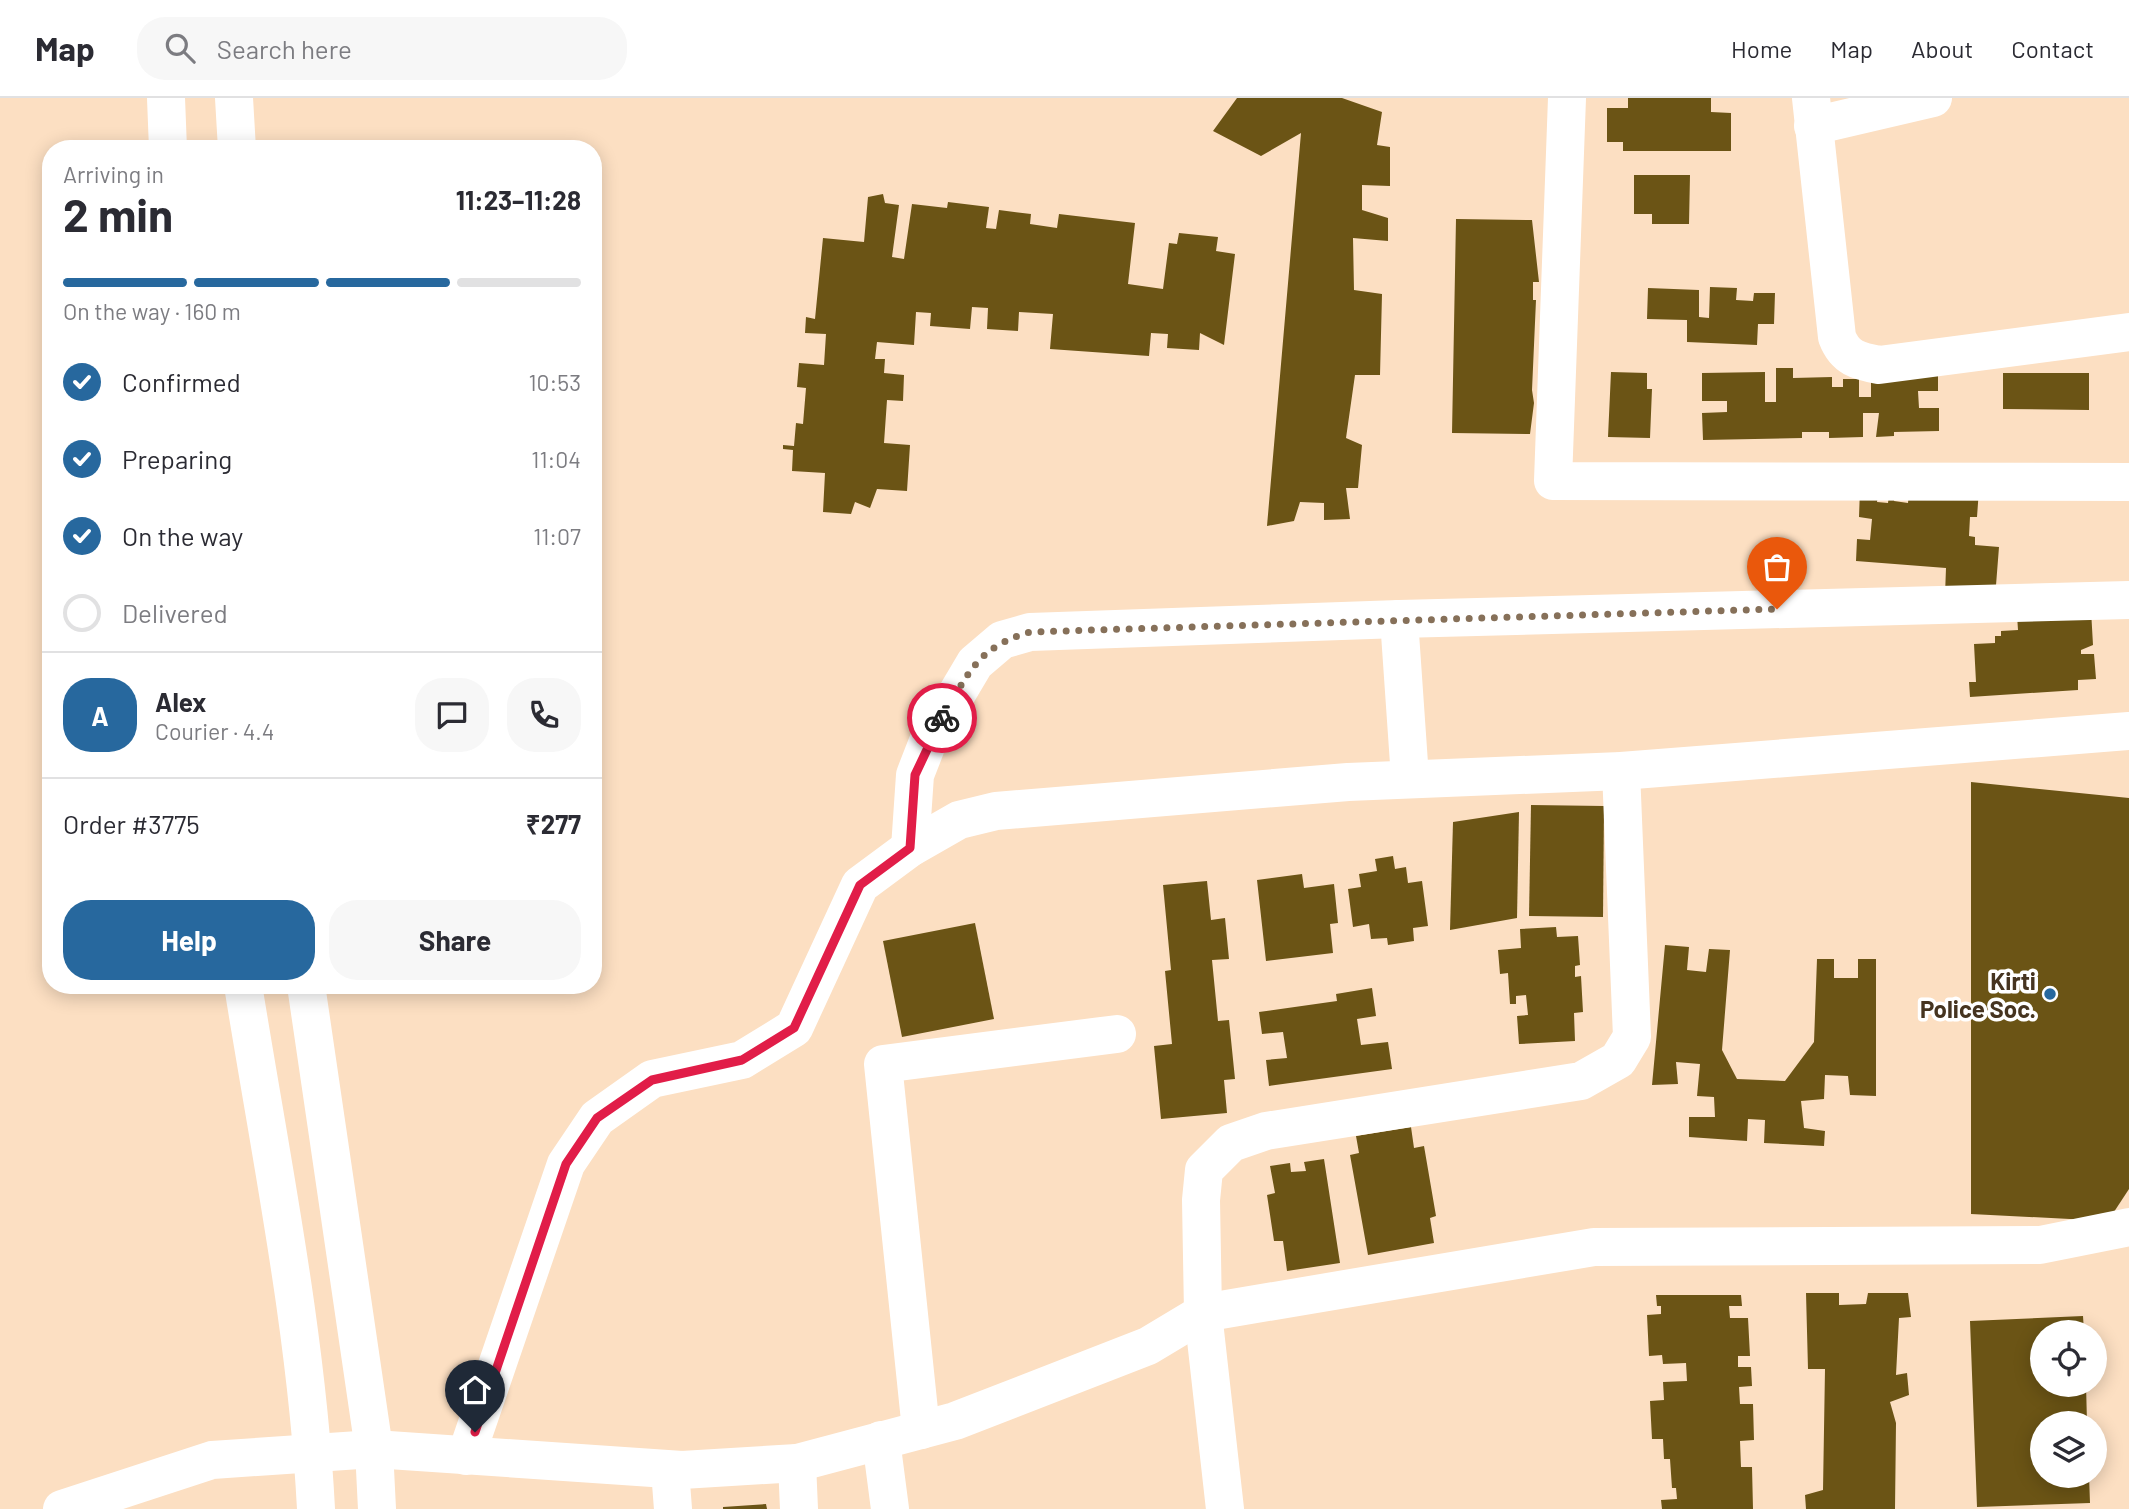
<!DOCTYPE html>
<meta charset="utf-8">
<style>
:root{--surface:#fff;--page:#f7f7f7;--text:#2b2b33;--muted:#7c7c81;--line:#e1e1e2;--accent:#27689e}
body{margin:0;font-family:Barlow,sans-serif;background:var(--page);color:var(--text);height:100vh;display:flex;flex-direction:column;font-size:26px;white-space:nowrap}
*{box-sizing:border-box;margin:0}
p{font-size:23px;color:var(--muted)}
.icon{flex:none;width:38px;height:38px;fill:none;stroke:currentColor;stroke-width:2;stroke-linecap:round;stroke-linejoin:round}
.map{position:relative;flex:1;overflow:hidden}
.side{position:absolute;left:42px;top:42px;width:560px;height:854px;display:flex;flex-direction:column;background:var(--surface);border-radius:28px;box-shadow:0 4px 18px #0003}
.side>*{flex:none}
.tools{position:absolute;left:2030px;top:1222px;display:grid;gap:14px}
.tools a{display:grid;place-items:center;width:77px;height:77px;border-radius:50%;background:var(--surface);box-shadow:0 4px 18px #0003;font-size:35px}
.pin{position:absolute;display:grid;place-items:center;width:60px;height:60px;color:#fff;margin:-72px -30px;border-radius:50% 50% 50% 0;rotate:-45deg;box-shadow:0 0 7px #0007}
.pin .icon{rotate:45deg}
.courier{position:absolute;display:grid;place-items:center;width:70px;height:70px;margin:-35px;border:5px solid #e11d48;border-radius:50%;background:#fff;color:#222;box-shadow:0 2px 9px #0007}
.head em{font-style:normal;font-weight:700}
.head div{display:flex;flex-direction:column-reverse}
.head{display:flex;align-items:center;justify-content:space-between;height:119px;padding:0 21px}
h1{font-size:46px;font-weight:700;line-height:52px}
.bar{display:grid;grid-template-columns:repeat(4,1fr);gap:10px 7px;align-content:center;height:84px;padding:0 21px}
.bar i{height:9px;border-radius:5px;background:var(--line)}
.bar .selected{background:var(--accent)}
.bar p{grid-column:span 4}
.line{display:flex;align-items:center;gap:18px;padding:0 21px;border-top:2px solid var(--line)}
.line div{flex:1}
.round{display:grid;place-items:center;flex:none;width:74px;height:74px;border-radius:28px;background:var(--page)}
ol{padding:0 21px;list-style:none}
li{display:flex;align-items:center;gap:21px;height:77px}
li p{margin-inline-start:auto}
li .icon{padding:7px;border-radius:50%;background:var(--accent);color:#fff;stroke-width:4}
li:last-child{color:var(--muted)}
li i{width:38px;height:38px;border:4px solid var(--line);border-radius:50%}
.action{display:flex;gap:14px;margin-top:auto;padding:14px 21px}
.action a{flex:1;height:80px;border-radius:28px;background:var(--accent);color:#fff;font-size:28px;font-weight:700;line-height:80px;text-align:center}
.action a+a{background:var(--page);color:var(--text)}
header{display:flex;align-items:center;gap:42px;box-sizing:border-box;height:98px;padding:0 35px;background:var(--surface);border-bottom:2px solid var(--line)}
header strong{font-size:33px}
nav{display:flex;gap:38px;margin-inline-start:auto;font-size:24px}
.search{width:490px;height:63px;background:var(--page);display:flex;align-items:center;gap:18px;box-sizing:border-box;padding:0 24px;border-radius:28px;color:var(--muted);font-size:26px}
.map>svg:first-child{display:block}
.building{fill:#6b5415}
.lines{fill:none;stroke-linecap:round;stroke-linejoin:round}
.minor{stroke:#fff;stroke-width:38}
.done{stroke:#867059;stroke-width:7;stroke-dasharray:0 12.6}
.route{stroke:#e11d48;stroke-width:9}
.poi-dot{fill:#27689e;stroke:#fff;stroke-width:2.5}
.labels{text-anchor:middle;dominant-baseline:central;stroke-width:7;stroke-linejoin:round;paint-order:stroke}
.poi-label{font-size:24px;font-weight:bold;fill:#463420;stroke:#fff;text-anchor:end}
</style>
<header>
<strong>Map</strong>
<div class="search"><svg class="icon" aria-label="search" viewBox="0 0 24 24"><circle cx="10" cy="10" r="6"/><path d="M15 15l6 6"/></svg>Search here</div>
<nav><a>Home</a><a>Map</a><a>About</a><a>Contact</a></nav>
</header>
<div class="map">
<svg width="2129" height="1411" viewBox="0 0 2129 1411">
<rect width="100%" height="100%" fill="#fcdfc2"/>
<g class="building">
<path d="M1237 0H1342L1382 14 1377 47 1390 49V88L1362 87V112L1388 120V143L1353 140 1354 192 1382 196 1380 277H1355L1346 340 1362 347 1358 390H1346L1350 421 1324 422V405L1300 404 1294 423 1267 428 1301 35 1261 58 1213 33Z"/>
<path d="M1628 0H1711V14L1731 15V53H1623V44H1607V10H1628Z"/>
<path d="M1634 77H1690L1689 126H1652V116H1634Z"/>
<path d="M883 96 885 105 899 107 892 159 904 161 912 106 947 110 948 104 989 109 986 130 996 131 999 112 1031 116 1030 126 1057 130 1059 116 1135 125 1128 186 1163 191 1169 145 1177 146 1179 135 1218 139 1216 153 1235 156 1224 247 1200 235 1199 252 1167 250 1168 236 1151 235 1149 258 1050 251 1053 216 1019 214 1018 233 987 231 988 210 972 209 970 231 930 228 931 215 916 214 914 247 877 244 875 261H885L884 275 904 277 903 303 887 302 884 345 910 347 907 393 877 391 870 410 855 404 851 416 823 414 825 375 792 373 793 352 783 351V347L794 348 796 325 803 326 806 290 797 289 799 265 824 267 826 236 805 235 806 219 815 221 823 140 864 144 868 99Z"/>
<path d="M1456 121 1532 122 1539 184H1533V202H1536L1532 292 1534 305 1530 336 1452 335Z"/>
<path d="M1710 189 1737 190 1736 202 1753 203 1754 195H1775L1774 226H1758L1757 247 1687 244V222L1647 221 1648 190 1699 192V219L1709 220Z"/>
<path d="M1871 268 1938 272V293H1918L1919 310H1939V333L1894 334V338L1876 339 1879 315H1863V339L1829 340V334H1802V340L1703 342 1702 315 1727 314V303H1702V275L1765 274V304H1776V270H1793V280L1832 279V289H1843V281H1859V299H1871Z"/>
<path d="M1611 274 1647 275V291H1652L1650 340 1608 339Z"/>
<path d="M2003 275H2089V312L2003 311Z"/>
<path d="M1860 391 1879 392 1877 404 1888 405 1889 397 1895 398 1894 403 1908 405 1909 394 1979 391 1977 419H1970L1969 438 1975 439V447L1999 449 1995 500 1945 497 1946 470 1856 463 1857 441 1870 442 1872 421 1859 419Z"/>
<path d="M2091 512 2093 547 2081 552V556H2094L2096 581 2078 582V592L1970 599 1969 584H1976L1974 546 1995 545V538H2001V533L2018 532 2017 517Z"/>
<path d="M1971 684 2129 700V1091L2108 1123 1971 1116Z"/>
<path d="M1531 707 1604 708 1603 819 1529 818Z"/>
<path d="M1519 714 1517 820 1450 832 1453 724Z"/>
<path d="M1393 758 1395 771 1406 769 1408 785 1422 783 1428 828 1413 830 1414 843 1388 847 1387 840 1371 841 1369 826 1353 829 1348 791 1361 789 1359 776 1377 773 1375 761Z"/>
<path d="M1302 776 1304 790 1334 786 1338 825 1330 826 1333 855 1266 863 1257 782Z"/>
<path d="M1207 783 1211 822 1225 820 1229 861 1212 862 1218 923 1229 922 1235 981 1224 982 1227 1015 1161 1021 1154 948 1172 946 1165 873 1171 872 1163 787Z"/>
<path d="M975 825 994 921 902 939 883 843Z"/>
<path d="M1556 829 1557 839 1578 838 1580 867 1575 868V879L1581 878 1583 914 1574 915 1575 943 1519 946 1517 918 1528 917 1526 897 1516 898V906H1510L1508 875 1500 876 1498 852 1521 850 1520 831Z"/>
<path d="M1665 847 1689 849 1687 872 1706 874 1709 851 1730 852 1722 952 1737 981 1785 983 1814 944 1817 861H1834V880H1858V861H1876V998L1850 997 1848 978 1825 977 1824 1001 1801 1003 1804 1030 1825 1033 1824 1048 1764 1045 1765 1022 1748 1021 1747 1043 1689 1039V1019H1715L1714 999 1697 998 1700 966 1676 964 1678 986 1652 987Z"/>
<path d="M1372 890 1376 918 1357 921 1361 947 1388 944 1392 971 1269 988 1266 962 1287 960 1283 934 1262 936 1259 914 1337 903 1336 896Z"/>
<path d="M1411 1029 1414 1050 1424 1048 1436 1118 1430 1120 1434 1145 1368 1157 1350 1057 1359 1055 1356 1038Z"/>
<path d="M1324 1061 1340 1165 1287 1173 1283 1143H1274L1267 1097 1275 1095 1270 1068 1290 1065 1291 1074 1306 1073 1304 1064Z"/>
<path d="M1806 1195H1839V1207L1866 1206 1868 1195H1908L1911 1219 1899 1220 1896 1277 1907 1275 1909 1297 1890 1304 1896 1325 1895 1411H1806L1805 1397 1823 1392 1825 1271H1808Z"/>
<path d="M1656 1197H1741L1742 1208H1729L1730 1220H1748L1750 1258H1738V1269H1751L1752 1288 1739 1289 1740 1306H1753L1754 1342 1740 1343 1741 1369H1752L1753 1411H1662L1661 1402 1677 1401 1676 1390H1672L1670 1361H1664L1663 1341H1652L1650 1303 1664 1302 1663 1284 1687 1283 1686 1265 1663 1266 1662 1257 1649 1258 1647 1217 1661 1216V1208H1657Z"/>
<path d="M2083 1218 2084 1234H2042V1286H2086L2087 1325H2042V1377H2089L2090 1405 1977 1409 1970 1223Z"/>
<path d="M766 1406 767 1411H723V1409Z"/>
</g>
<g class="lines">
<g class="minor">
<path d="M166 0 168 51"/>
<path d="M234 0 237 51"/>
<path d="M1567 0 1553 383 2129 384"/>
<path d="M1811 0 1837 239C1845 260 1858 263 1879 267L2129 234"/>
<path d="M1813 28 1933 0"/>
<path d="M1399 521 1410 680"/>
<path d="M910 750 915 677 927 646 975 565 1002 542 1030 534 1399 521 2129 502"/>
<path d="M243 887C271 1061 307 1235 316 1411"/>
<path d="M306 887 374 1351 377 1411"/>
<path d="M921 1332 883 966 1117 936"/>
<path d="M881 1342 890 1411"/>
<path d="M466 1358 566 1066 597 1020 652 981 742 962 794 930 860 787 910 750 959 722 996 713 1348 684 1621 673 2129 633"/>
<path d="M797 1365 799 1411"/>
<path d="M670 1372 673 1411"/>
<path d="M62 1411 212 1362 374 1351 682 1372 797 1365 955 1323 1148 1248 1203 1215 1594 1149 2040 1147 2129 1129"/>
<path d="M1225 1411 1203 1215 1201 1102 1204 1072 1231 1045 1266 1033 1581 983 1618 962 1632 939 1621 673"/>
</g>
</g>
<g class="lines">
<path class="done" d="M942 620C968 576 977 549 1030 534L1777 511"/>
<path class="route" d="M475 1334 566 1066 597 1020 652 982 742 962 794 930 860 787 910 750 915 677 942 620"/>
</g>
<circle class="poi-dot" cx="2050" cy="896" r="7"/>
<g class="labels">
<g class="poi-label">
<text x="2036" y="882">Kirti<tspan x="2036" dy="28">Police Soc.</tspan></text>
</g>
</g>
</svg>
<div class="tools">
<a><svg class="icon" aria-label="locate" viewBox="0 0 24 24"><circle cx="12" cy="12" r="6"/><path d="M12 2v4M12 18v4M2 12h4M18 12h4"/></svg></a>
<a><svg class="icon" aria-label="layers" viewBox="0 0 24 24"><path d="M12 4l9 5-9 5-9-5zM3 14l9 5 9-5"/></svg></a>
</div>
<div class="pin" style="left:1777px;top:511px;background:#ea580c"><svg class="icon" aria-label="bag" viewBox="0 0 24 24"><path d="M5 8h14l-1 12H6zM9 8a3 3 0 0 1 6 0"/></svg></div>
<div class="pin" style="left:475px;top:1334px;background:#1f2937"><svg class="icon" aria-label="home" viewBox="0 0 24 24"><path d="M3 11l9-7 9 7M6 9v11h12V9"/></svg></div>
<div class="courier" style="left:942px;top:620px"><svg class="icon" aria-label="bike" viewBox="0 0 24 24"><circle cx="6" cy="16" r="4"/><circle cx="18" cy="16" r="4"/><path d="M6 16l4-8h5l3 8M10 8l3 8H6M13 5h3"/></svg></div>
<section class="side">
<div class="head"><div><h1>2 min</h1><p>Arriving in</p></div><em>11:23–11:28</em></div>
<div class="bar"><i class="selected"></i><i class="selected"></i><i class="selected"></i><i></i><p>On the way · 160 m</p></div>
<ol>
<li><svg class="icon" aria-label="check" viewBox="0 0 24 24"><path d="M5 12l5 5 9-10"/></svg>Confirmed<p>10:53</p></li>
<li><svg class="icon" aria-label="check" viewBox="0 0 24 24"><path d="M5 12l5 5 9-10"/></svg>Preparing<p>11:04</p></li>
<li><svg class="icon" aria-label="check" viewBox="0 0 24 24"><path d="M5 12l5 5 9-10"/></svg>On the way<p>11:07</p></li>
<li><i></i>Delivered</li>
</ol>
<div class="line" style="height:126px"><b class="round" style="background:var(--accent);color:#fff">A</b><div><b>Alex</b><p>Courier · 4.4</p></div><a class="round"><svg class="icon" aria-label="chat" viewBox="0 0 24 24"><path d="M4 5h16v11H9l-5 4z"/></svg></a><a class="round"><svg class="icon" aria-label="phone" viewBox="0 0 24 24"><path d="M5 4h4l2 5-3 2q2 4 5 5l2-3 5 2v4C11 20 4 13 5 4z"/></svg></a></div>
<div class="line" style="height:91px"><div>Order #3775</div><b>₹277</b></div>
<div class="action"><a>Help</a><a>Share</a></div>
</section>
</div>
